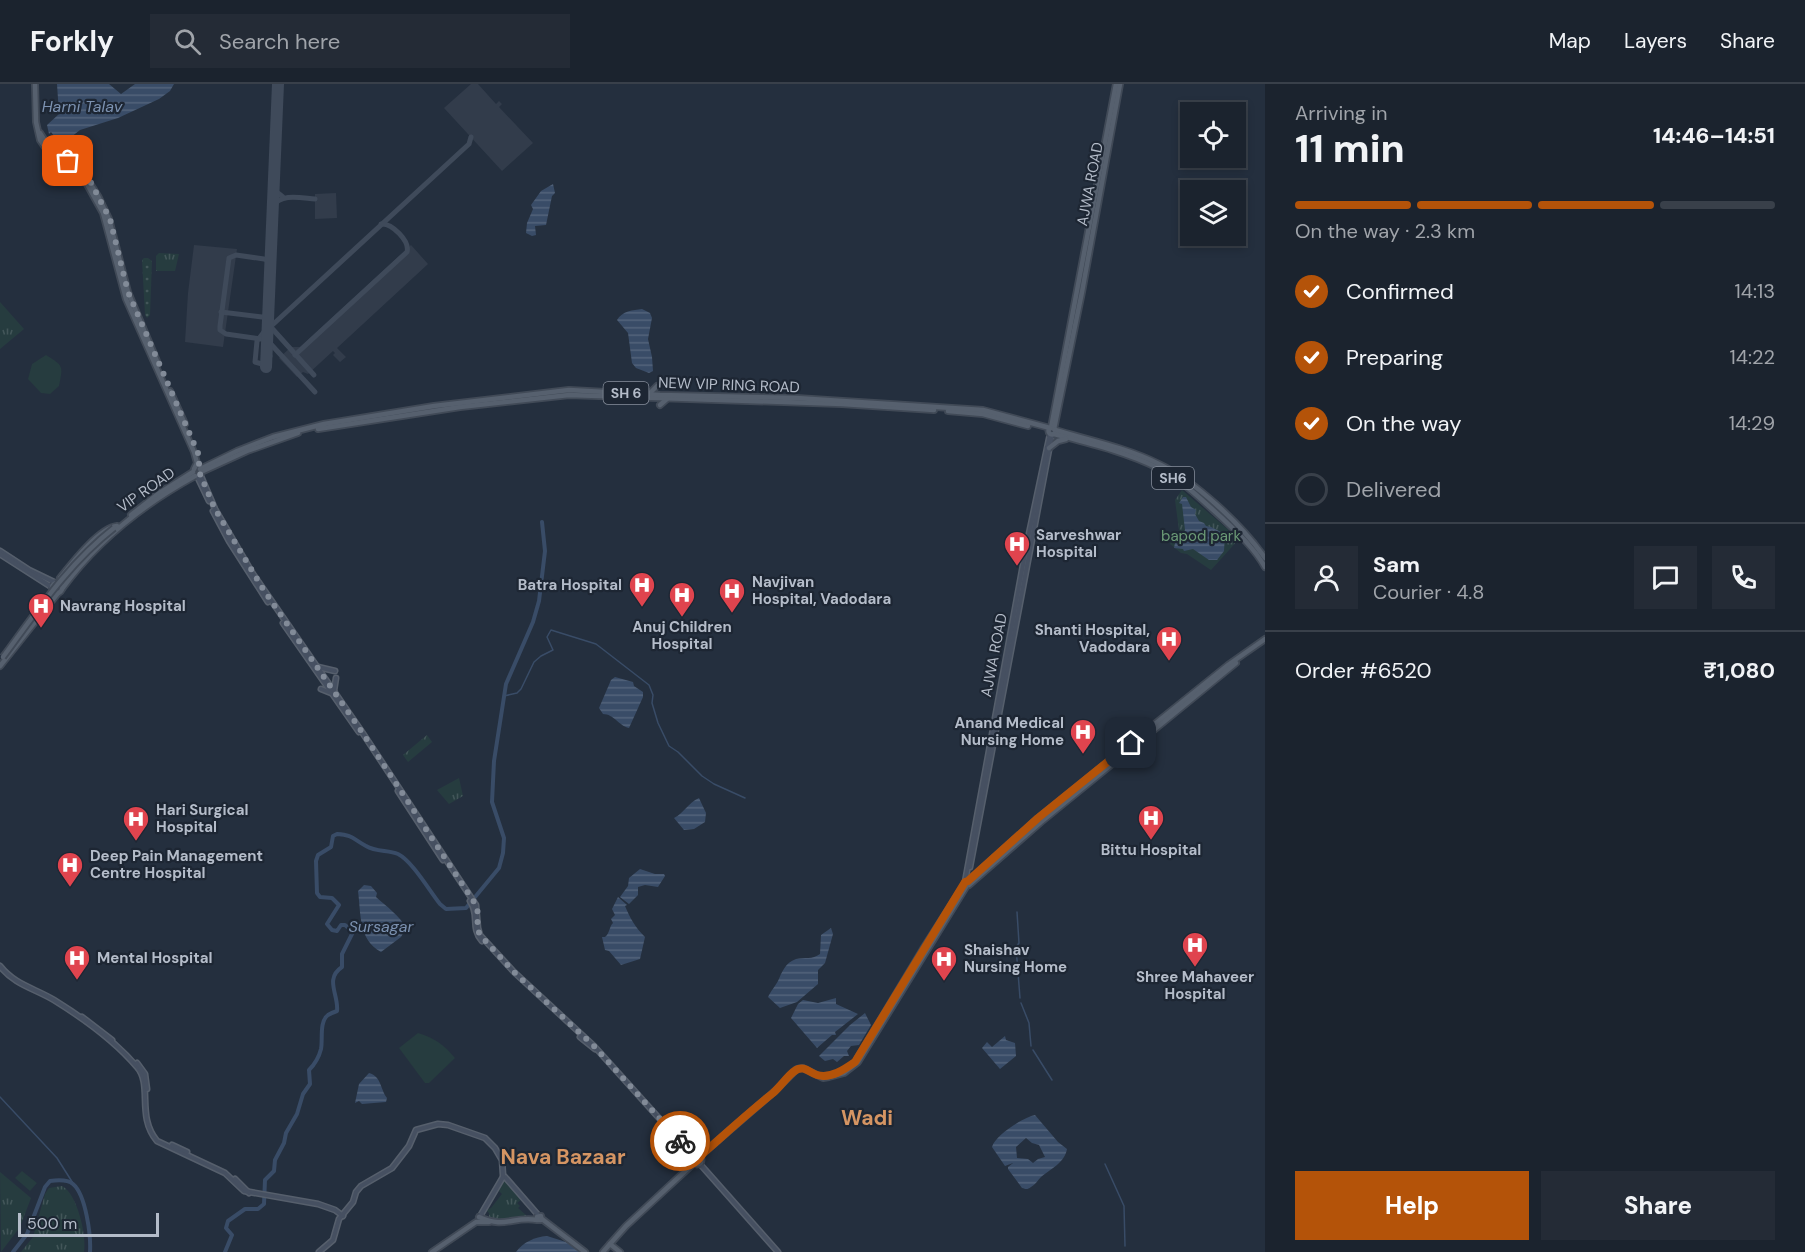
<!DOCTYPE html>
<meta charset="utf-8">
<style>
:root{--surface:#1b232e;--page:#242b36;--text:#f1f3f6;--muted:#a0a4aa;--line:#39404a;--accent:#b45309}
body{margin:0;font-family:"DM Sans",sans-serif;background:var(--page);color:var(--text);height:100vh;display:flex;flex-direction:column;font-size:22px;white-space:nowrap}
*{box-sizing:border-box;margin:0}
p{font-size:20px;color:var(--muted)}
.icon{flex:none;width:33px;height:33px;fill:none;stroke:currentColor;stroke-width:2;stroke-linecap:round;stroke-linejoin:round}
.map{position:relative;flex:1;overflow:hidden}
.drawer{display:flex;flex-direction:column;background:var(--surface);width:540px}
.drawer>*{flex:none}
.buttons{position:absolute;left:1180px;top:18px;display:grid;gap:12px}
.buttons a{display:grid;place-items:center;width:66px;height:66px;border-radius:0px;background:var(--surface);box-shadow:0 3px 9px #0003,0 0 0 2px var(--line);font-size:30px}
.scale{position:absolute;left:18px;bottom:15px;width:141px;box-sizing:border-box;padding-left:6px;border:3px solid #b4bcc9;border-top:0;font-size:16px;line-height:21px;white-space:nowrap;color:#b4bcc9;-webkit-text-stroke:4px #1d2633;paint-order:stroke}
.pin{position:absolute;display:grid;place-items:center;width:51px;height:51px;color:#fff;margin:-26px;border-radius:12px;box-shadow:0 3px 9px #0006}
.courier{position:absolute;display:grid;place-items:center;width:60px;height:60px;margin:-30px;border:4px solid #b45309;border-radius:50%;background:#fff;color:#222;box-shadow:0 2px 8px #0007}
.headline em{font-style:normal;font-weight:800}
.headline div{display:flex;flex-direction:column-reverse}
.headline{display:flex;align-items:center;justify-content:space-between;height:102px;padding:0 30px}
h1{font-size:39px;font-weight:800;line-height:45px}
.bar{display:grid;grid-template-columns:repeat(4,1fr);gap:9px 6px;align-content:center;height:72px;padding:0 30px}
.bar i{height:8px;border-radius:4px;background:var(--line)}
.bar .active{background:var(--accent)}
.bar p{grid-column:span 4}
.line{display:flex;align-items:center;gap:15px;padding:0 30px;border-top:2px solid var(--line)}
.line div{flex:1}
.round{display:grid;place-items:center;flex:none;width:63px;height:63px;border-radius:0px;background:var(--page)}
ol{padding:0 30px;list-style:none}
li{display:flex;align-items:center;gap:18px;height:66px}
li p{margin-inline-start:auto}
li .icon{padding:6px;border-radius:50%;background:var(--accent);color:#fff;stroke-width:4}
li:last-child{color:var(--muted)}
li i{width:33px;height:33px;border:3px solid var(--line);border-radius:50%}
.action{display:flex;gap:12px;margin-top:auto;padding:12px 30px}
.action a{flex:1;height:69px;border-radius:0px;background:var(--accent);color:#fff;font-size:24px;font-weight:800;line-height:69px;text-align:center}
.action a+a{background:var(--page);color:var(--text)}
header{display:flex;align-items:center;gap:36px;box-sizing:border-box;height:84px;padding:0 30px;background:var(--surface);border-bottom:2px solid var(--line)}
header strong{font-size:28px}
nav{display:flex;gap:33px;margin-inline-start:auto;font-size:21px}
.search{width:420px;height:54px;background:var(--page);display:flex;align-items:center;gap:15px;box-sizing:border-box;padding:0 21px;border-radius:0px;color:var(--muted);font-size:22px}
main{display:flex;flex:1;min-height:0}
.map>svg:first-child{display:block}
.airport{fill:#323c4b}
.grass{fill:#263c3f}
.park{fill:url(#park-tufts)}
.garden{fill:url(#garden-dots)}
.water{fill:url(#water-rules);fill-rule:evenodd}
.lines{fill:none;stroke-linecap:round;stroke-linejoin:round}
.stream{stroke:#394c67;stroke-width:1.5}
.river{stroke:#394c67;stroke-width:4}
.taxiway{stroke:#3f4a5a;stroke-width:5}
.runway{stroke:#3f4a5a;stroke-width:12}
.secondary-casing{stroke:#565f6c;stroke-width:7}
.primary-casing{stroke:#414a57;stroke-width:8}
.secondary{stroke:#465061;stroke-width:4}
.primary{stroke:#56606e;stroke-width:4.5}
.primary-bridge-casing{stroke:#414a57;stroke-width:8;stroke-linecap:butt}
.primary-bridge{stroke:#56606e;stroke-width:4.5}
.done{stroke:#828b98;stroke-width:6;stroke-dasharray:0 10.8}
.route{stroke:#b45309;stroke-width:8}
.labels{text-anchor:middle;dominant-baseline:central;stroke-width:4.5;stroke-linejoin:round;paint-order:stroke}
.shield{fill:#1d2633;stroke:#878f9c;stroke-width:1.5}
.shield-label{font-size:14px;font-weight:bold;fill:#b4bcc9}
.street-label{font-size:15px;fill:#b4bcc9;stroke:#1d2633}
.poi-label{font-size:15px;font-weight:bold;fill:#b4bcc9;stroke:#1d2633;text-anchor:start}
.park-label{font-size:15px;fill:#6b9a76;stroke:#1d2633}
.water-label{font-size:16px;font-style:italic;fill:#7c92b1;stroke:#1d2633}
.district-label{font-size:21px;font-weight:bold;fill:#d59563;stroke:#1d2633}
</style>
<header>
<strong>Forkly</strong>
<div class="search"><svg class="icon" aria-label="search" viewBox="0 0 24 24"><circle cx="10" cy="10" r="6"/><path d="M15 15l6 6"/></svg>Search here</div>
<nav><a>Map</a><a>Layers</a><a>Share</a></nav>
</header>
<main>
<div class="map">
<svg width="1265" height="1168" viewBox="0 0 1265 1168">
<defs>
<pattern id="park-tufts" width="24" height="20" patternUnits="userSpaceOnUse" patternTransform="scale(1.5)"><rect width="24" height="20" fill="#263c3f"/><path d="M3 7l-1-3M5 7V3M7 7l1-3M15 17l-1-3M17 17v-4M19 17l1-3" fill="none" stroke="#435659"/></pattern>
<pattern id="garden-dots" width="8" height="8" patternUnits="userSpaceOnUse" patternTransform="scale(1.5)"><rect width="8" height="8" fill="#263c3f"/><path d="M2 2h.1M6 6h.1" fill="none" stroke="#435659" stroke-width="1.8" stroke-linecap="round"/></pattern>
<pattern id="water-rules" width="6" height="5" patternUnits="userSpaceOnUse" patternTransform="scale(1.5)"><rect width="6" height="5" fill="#394c67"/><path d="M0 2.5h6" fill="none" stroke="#53647b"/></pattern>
</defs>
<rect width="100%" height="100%" fill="#242f3e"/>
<g class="airport">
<path d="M471 0H478L496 20 499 17 502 20 499 23 533 59 502 87 444 24Z"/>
<path d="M336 109 337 134 315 135V110Z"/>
<path d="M194 161 237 165 223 263 185 258 188 209Z"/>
<path d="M411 161 428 180 337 264 346 273 340 278 333 271 335 269 333 267 308 290 303 288 297 293 279 274 291 263H300Z"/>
</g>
<g class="grass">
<path d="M46 271C64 282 63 282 59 302L50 310 41 309 28 295 32 280Z"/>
<path d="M418 949C435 954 444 961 455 974L429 999H425L399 964Z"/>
<path d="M22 1087 37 1099 30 1107 15 1094Z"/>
</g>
<g class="park">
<path d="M159 169 179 170 175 187H156V172Z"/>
<path d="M0 218 24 245 0 265Z"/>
<path d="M1182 406 1239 455 1211 486 1187 470 1181 469 1170 460 1179 446 1175 416Z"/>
<path d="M427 651 432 658 408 678 403 671Z"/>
<path d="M459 694 463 712 449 720 437 706Z"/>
<path d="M0 1088 31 1114 20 1143 1 1168Z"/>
<path d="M502 1097H505L522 1115 517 1119 520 1122 518 1124 527 1132 508 1138 489 1134V1129L486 1126 491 1124 502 1110 499 1107 503 1099Z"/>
<path d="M62 1102C77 1109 87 1152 84 1168H21L33 1153 45 1110 49 1104Z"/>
</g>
<path class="garden" d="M144 174H148L152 177 150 231 147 234 145 231 142 176Z"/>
<g class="water">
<path d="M57 0H109L121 10 135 0H174L170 7 159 15 118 34 80 46 61 61 51 48 49 50 47 41 59 30Z"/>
<path d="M553 100 555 109 552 112 546 141 535 142 536 151 532 152 526 149 527 139 533 125 531 121 541 107Z"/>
<path d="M642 225 650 229 652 234 648 255 652 273 653 287 649 289 636 284 632 279 628 249 617 236C622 227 633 226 642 225Z"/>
<path d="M1183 413H1186L1191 423 1196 426 1195 430 1199 437 1204 439 1206 442 1211 443 1225 450 1224 467 1217 476H1209L1193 465 1184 467 1183 465 1174 464 1176 454 1182 451 1185 446 1182 420 1179 419Z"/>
<path d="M615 593 633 598 634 602 643 608V613L629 644C619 642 614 630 603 630L599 624 611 596Z"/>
<path d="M699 714 706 729 705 738 694 745 684 746 674 734C684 729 688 719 699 714Z"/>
<path d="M640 785 655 790H664L665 792 658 803 645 801 638 803V811L629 820 620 813 628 802 629 794Z"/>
<path d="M364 801 371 802 377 809 376 813C386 822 400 832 406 844L401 853 381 868C358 856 361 829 358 807Z"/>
<path d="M618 813 627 821 625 822C630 834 635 843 645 853L640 875 621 881 609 867 605 866 602 853H605C610 849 609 843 613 839L611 835 615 831 612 825Z"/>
<path d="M831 844 833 850 825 879 818 886V900L797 918 780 924 768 913C771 907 776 901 778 897 782 888 785 879 796 875 805 873 812 876 820 870L821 851Z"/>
<path d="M836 914V920L858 930 835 948 836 951H832L817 964 791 934 798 920 803 916 818 919Z"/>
<path d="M865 929 871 941 859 961 851 962 847 967 849 972H844L837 978 833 975 825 977 819 972 850 941Z"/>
<path d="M1005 952 1006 956 1015 959 1016 972 1000 985 982 964 987 958 992 963Z"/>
<path d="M369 989C382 993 380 1005 387 1014L386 1018 362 1020 359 1017 355 1019 359 1000Z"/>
<path d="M1035 1031 1058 1058 1067 1065C1065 1078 1051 1085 1041 1093 1038 1096 1035 1101 1031 1103 1027 1106 1026 1105 1022 1104L1008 1085V1083L1013 1079 1005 1082 992 1063C995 1051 1024 1033 1035 1031ZM1026 1054 1032 1059 1039 1061 1045 1073 1038 1075 1033 1079 1028 1075 1017 1074 1016 1063Z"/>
<path d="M547 1152 566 1158 580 1168H516C523 1158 535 1153 547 1152Z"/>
</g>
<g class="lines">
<g class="stream">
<path d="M504 612 517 609 521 605 534 578 541 572 553 566 547 553 551 546 596 560 649 601 653 611 652 619 658 639 669 662 678 668 702 692 714 700 745 714"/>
<path d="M1017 828 1019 859 1016 863 1020 914"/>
<path d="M1021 919 1029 939 1031 962"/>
<path d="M1033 966 1052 996"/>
<path d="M0 1013 57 1074 76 1104"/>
<path d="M1105 1080 1124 1122 1125 1162"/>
</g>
<g class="river">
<path d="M13 1168 27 1150 45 1103 50 1097C57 1096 67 1095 73 1100 86 1111 91 1152 90 1168"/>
<path d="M225 1168 232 1151 226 1144 228 1137 245 1125H258L264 1120 265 1096 274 1087 275 1076 284 1059 286 1049 297 1030 303 1010 310 1000 309 986C315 980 319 973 321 965 323 955 319 938 328 931 331 929 334 928 337 927 339 911 324 895 342 883V870L353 848 345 841H341L337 847 332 846 327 840 339 821 332 814 320 813 317 809 316 777 318 771 331 763 333 752 337 750C353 751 353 755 366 762 376 768 388 766 398 770 412 777 429 806 440 820L446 825 466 824 499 784 503 769 504 754 492 718 494 677 506 600 533 538 539 517 545 467 542 438"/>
</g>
<g class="taxiway">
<path d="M273 105 283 113"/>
<path d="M273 122C281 109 301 114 315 115"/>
<path d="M221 228 262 233 265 232 268 228"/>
<path d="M269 241 314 291"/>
<path d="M267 244 257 257 255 278 262 280 268 278 270 272 267 266"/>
<path d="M268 245 469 60 471 53"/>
<path d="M268 248 266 253 261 255 226 250 220 246V242L229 174 236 171 264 175 269 177 270 181"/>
<path d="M268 257 315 308"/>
<path d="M295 271 407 168C410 157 392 139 381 140"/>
</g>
<path class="runway" d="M266 283 278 0"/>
<g class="secondary-casing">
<g id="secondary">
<path d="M200 390 215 425 253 490 362 648 476 821 478 844 480 851 514 888 594 962 694 1073"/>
<path d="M197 392 209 417"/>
<path d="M213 427 229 457 268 518"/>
<path d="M0 467 29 486 56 499"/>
<path d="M0 470 53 504"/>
<path d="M283 539 359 648"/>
<path d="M318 583 335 587"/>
<path d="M321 605 331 609"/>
<path d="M334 607 336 594"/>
<path d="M398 707 443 776"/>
<path d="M970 783 1052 350"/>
<path d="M965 798 1027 459 1050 350"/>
<path d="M470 817C480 831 470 843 482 857"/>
<path d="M0 882C15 901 34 904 54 916 83 934 115 957 137 983 153 1001 136 1032 157 1057L225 1089 244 1107 318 1120 335 1126 343 1132"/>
<path d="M82 933 112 956"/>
<path d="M580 953 595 965"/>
<path d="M137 979 145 990 147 1005"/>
<path d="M172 1061 187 1068"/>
<path d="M700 1080 778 1168"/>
<path d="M505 1093 539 1132"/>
<path d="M235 1095 249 1109"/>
<path d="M479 1134 503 1093"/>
<path d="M319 1168 333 1156 339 1135 353 1118 356 1108 361 1102 392 1084 409 1062 416 1046 438 1040 448 1041 485 1054 495 1064 502 1076 503 1091"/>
</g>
</g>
<g class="primary-casing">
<g id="primary">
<path d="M35 0 36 38 40 56 51 72 77 86 83 93 103 129 126 215 194 368 197 379 194 385"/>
<path d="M40 49 52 68 83 88 98 112 109 135 128 208 157 277"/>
<path d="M170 307 185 340"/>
<path d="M650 309 657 302"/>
<path d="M660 321 668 314"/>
<path d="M948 327 983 330 1028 342"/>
<circle cx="1052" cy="347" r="3.5"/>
<path d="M1051 344 1116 0"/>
<path d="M318 345 460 323 569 311 842 320 934 326"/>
<path d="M1054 345 1082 208 1120 0"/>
<path d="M1055 346C1089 356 1127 364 1159 380 1195 397 1242 441 1265 474"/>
<path d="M1054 350C1088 359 1126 368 1158 384 1182 396 1203 417 1223 435 1239 450 1254 464 1265 483"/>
<path d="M1049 364 1058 357 1066 355"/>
<path d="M200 385 237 367 273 353 324 340 434 322 569 306 660 311 796 314 983 326 1050 344"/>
<path d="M201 388 247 367 298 349"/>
<path d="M131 431 158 410 193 388"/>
<path d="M60 494C72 479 99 444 117 442"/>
<circle cx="57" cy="504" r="5"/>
<path d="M62 505C96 458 144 420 195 392"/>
<path d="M0 582 58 509"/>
<path d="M968 797 1038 734 1228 581 1265 555"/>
<path d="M969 801 1041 738 1236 579"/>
<path d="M857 975 923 865 964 801"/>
<circle cx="697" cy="1076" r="4.5"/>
<path d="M700 1072 775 1007 797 985 803 984 823 994 829 993 844 989 858 978 966 803"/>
<path d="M541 1132V1136H538L537 1133Z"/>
<path d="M479 1133C505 1145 513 1132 537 1136"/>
<path d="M542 1135 585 1168"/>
<path d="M610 1160 626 1142 694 1079"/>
<path d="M432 1168 476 1138H489"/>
<path d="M603 1168 610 1160 620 1168"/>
</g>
</g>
<use href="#secondary" class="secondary"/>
<use href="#primary" class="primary"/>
<g class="primary-bridge-casing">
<path id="primary-bridge" d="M3 573C37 527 69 479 114 444"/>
</g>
<use href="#primary-bridge" class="primary-bridge"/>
</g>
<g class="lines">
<path class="done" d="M68 77 79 83 89 95 110 135 128 208 198 369 200 390 215 425 263 505 362 648 476 821C480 831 475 841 480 851L514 888 594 962 680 1057"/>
<path class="route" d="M680 1057 694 1073 700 1072C724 1051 748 1029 773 1009 781 1002 788 991 796 986 804 981 810 989 817 991 831 995 845 985 855 978L965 798 968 797 1038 734 1131 659"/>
</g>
<defs>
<g id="hospital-pin" transform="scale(1.35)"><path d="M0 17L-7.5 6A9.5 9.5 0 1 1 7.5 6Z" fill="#e0444e" stroke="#1d2633"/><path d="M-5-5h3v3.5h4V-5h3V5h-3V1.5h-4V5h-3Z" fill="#fff"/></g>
</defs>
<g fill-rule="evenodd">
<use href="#hospital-pin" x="1017" y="460"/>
<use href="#hospital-pin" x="642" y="501"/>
<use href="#hospital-pin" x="732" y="507"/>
<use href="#hospital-pin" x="682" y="511"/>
<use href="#hospital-pin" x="41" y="522"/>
<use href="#hospital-pin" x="1169" y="555"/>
<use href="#hospital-pin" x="1083" y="648"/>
<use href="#hospital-pin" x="1151" y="734"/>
<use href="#hospital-pin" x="136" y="735"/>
<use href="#hospital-pin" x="70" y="781"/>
<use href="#hospital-pin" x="1195" y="861"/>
<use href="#hospital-pin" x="77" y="874"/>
<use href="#hospital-pin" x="944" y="875"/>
</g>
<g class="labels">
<g class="shield">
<rect x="603.5" y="298" width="45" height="22" rx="4.5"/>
<rect x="1152" y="383" width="42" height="22" rx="4.5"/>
</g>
<g class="shield-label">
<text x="626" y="309">SH 6</text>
<text x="1173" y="394">SH6</text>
</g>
<g class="street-label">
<text transform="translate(1090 100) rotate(-79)">AJWA ROAD</text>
<text transform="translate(729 301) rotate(2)">NEW VIP RING ROAD</text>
<text transform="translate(146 406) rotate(-35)">VIP ROAD</text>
<text transform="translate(994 571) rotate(-79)">AJWA ROAD</text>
</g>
<g class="poi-label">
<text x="1036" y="451">Sarveshwar<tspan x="1036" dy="17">Hospital</tspan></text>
<text x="752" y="498">Navjivan<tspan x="752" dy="17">Hospital, Vadodara</tspan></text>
<text x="622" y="501" text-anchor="end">Batra Hospital</text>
<text x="60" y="522">Navrang Hospital</text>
<text x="682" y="543" text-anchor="middle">Anuj Children<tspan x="682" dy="17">Hospital</tspan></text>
<text x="1150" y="546" text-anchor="end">Shanti Hospital,<tspan x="1150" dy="17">Vadodara</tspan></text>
<text x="1064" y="639" text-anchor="end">Anand Medical<tspan x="1064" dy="17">Nursing Home</tspan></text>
<text x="156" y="726">Hari Surgical<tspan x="156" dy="17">Hospital</tspan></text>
<text x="1151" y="766" text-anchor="middle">Bittu Hospital</text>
<text x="90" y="772">Deep Pain Management<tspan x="90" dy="17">Centre Hospital</tspan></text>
<text x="964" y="866">Shaishav<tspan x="964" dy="17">Nursing Home</tspan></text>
<text x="97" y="874">Mental Hospital</text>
<text x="1195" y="893" text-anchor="middle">Shree Mahaveer<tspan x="1195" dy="17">Hospital</tspan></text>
</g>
<g class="park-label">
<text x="1201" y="452">bapod park</text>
</g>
<g class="water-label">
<text x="82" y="22">Harni Talav</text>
<text x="381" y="842">Sursagar</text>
</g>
<g class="district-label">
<text x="867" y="1034">Wadi</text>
<text x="563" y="1073">Nava Bazaar</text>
</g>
</g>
</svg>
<div class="buttons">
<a><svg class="icon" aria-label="locate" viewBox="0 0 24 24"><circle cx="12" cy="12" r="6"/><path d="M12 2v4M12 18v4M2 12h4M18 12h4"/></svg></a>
<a><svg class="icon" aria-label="layers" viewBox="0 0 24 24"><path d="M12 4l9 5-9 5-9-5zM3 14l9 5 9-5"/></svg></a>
</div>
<div class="scale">500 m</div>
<div class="pin" style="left:68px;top:77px;background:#ea580c"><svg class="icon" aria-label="bag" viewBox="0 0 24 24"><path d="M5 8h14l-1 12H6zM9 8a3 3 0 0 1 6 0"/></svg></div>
<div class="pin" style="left:1131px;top:659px;background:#1f2937"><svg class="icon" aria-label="home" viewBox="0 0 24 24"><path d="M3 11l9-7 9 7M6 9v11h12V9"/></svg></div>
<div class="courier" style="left:680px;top:1057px"><svg class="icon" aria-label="bike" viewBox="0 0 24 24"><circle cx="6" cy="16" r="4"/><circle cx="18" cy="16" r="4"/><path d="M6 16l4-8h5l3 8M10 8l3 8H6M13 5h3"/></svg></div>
</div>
<section class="drawer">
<div class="headline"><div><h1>11 min</h1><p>Arriving in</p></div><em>14:46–14:51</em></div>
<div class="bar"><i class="active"></i><i class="active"></i><i class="active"></i><i></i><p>On the way · 2.3 km</p></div>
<ol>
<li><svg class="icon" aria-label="check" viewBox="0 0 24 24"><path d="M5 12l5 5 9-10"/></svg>Confirmed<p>14:13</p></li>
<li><svg class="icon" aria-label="check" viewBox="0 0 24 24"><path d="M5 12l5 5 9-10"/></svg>Preparing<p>14:22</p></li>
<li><svg class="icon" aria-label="check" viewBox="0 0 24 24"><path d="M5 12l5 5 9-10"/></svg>On the way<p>14:29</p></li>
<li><i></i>Delivered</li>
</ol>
<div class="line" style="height:108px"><a class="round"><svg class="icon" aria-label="person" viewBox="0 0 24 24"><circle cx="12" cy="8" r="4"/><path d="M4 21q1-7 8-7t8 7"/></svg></a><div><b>Sam</b><p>Courier · 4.8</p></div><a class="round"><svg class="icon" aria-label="chat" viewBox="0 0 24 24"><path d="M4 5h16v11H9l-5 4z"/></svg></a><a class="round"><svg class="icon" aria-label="phone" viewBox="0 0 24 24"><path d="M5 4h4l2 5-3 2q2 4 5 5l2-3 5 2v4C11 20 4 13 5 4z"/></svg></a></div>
<div class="line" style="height:78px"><div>Order #6520</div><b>₹1,080</b></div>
<div class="action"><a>Help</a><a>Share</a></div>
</section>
</main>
